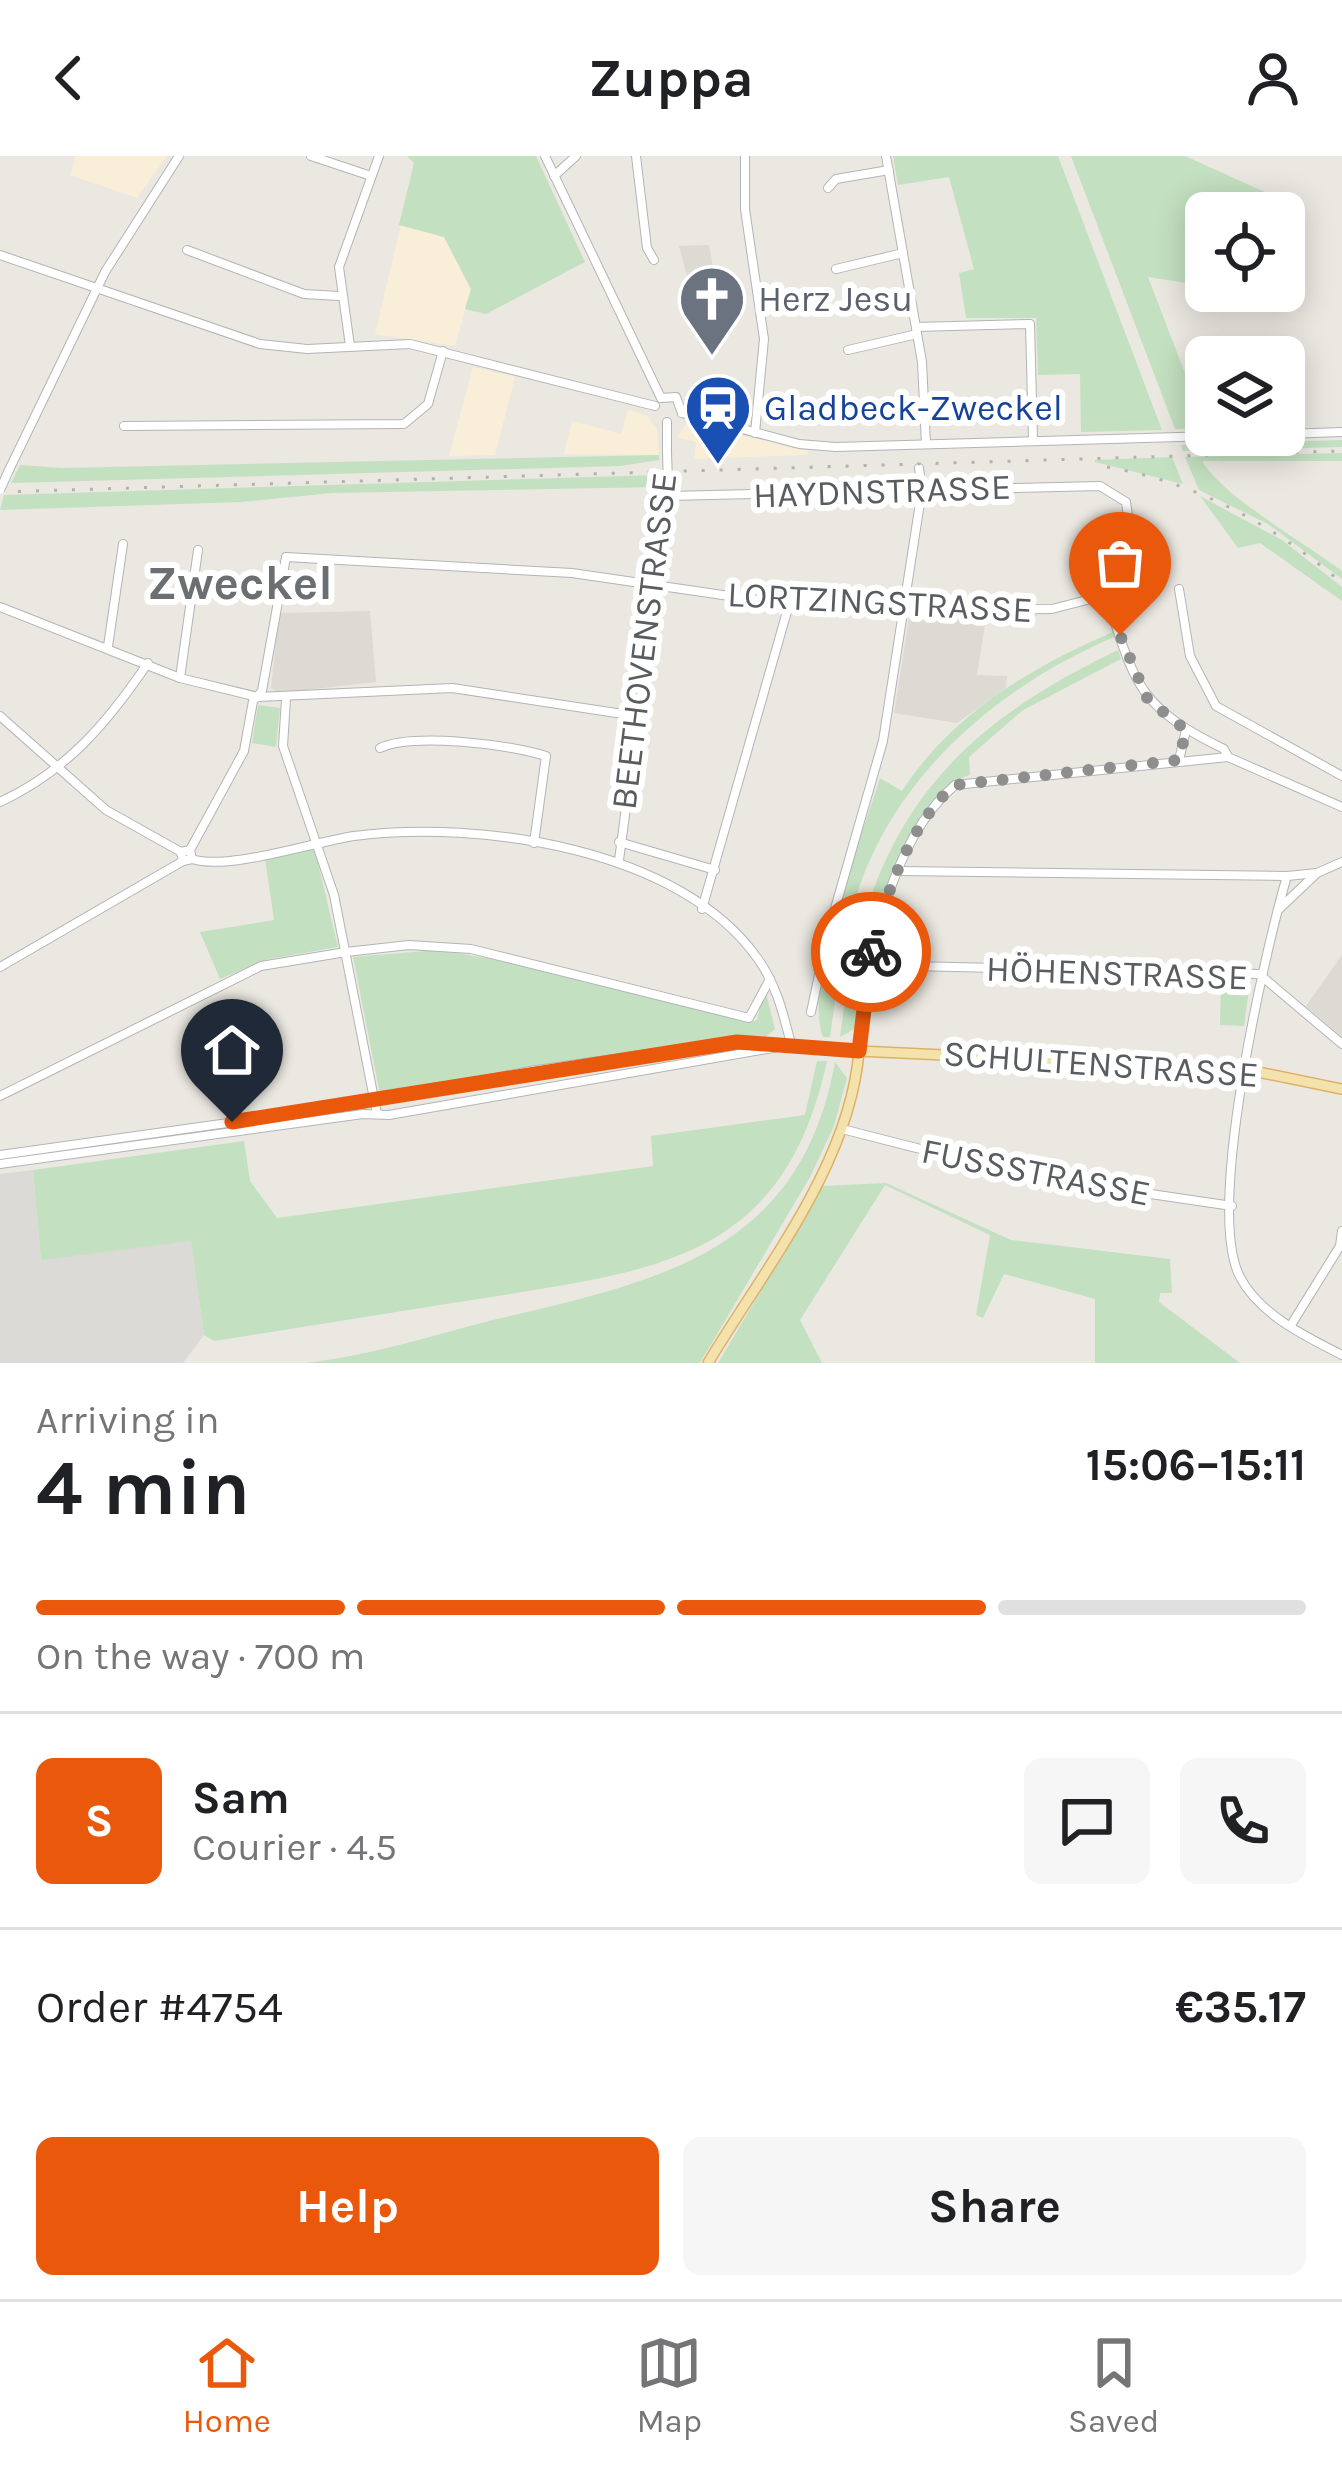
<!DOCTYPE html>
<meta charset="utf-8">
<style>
:root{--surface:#fff;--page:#f6f6f6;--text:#202124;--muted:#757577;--line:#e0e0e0;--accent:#ea580c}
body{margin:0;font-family:Karla,sans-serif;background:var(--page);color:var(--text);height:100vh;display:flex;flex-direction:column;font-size:45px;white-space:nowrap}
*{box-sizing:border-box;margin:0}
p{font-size:39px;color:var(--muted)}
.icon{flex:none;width:66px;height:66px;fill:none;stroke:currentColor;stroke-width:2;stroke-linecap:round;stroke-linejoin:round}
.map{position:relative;height:1207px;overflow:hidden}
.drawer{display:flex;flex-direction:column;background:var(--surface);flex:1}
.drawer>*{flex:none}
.fabs{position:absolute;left:1185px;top:36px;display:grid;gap:24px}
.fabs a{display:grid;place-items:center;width:120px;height:120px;border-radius:18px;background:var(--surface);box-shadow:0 6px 30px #0003;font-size:60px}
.pin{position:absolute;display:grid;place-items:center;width:102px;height:102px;color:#fff;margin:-123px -51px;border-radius:50% 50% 50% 0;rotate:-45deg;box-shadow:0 0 12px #0007}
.pin .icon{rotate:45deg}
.courier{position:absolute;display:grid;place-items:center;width:120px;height:120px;margin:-60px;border:9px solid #ea580c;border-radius:50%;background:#fff;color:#222;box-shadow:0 3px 15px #0007}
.summary em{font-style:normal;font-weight:700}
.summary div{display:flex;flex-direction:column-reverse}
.summary{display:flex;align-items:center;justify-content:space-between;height:204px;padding:0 36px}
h1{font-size:78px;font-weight:700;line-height:90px}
.bar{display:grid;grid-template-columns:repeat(4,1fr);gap:18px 12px;align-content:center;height:144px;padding:0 36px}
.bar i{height:15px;border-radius:9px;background:var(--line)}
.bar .current{background:var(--accent)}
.bar p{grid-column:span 4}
.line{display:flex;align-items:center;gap:30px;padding:0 36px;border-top:3px solid var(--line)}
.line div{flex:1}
.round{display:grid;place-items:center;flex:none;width:126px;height:126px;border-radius:18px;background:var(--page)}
.primary-button{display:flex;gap:24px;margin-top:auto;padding:24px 36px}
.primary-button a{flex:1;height:138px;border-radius:18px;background:var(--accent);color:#fff;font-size:48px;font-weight:700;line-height:138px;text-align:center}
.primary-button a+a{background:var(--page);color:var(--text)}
header{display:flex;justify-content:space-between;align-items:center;height:156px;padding:0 36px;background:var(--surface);font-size:54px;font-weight:700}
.menu{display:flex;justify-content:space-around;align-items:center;height:168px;border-top:3px solid var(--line);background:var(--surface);font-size:33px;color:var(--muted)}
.menu a{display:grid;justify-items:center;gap:6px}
.menu .current{color:var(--accent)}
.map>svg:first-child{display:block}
.commercial{fill:#f9eed8}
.industrial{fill:#dcdad6}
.education{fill:#ddd9d3}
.green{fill:#c3e0c0}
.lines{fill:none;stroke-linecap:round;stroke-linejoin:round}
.minor-casing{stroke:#b2b4b7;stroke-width:10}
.major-casing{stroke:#dfb166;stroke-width:12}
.minor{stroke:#fff;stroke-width:8}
.major{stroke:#f4e2ad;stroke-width:9}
.rail{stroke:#b0b1b1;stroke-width:3;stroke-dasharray:3 15;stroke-linecap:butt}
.minor-bridge-casing{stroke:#b2b4b7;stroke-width:10;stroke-linecap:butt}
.minor-bridge{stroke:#fff;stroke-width:8}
.done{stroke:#8d8e8d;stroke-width:12;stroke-dasharray:0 21.6}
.route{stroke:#ea580c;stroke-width:15}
.labels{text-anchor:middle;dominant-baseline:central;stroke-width:12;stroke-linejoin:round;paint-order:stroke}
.worship-label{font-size:36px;fill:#5b616d;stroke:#fff;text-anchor:start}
.transit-label{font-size:36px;fill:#164399;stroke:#fff;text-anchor:start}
.street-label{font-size:36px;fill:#5a5d60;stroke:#fff}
.district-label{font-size:48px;font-weight:bold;fill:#6b6f72;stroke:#fff}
</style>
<header><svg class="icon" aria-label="back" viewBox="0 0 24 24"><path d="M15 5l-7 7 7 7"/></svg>Zuppa<svg class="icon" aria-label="person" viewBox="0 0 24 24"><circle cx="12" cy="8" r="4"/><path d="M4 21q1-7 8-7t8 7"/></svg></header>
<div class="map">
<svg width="1342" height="1207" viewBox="0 0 1342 1207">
<rect width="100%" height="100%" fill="#ebe8e1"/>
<g class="commercial">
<path d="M76 0H167L137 42 70 19Z"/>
<path d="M401 69 444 81 471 134 455 190 375 178Z"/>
<path d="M473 211 515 221 495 299 449 300Z"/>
<path d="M628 254 646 259 657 273 659 299 564 298 572 265 621 278Z"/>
<path d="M687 267 808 295V299L694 303 696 286 677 281Z"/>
</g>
<path class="industrial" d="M33 1014 41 1103 191 1084 204 1179 183 1207H0V1018Z"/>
<g class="education">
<path d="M709 89 718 138 702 142 706 149 696 154 679 90Z"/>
<path d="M370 455 376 526 280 537 271 532 279 457Z"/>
<path d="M910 456 986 462 977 519 1007 520 1006 532 957 567 894 557Z"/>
<path d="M1342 799V881L1306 850Z"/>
</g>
<g class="green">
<path d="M407 0H536L585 106 486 158 465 153 471 133 444 81 399 69 414 7Z"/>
<path d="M893 0H1058L1162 274 1081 276 1080 218 1038 219 1036 162H966L959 117 974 113 949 21 898 29Z"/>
<path d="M1071 0H1185L1276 41 1274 57H1206V130L1148 121 1206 272 1175 273Z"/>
<path d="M1342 284V291L1183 295 1181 289Z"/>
<path d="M1342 297V305H1202C1223 341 1304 386 1342 415V423L1268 368 1199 334 1185 301Z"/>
<path d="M659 299V304L620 310 11 327 20 309 62 312Z"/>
<path d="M1172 301 1183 328 1095 306V304Z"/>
<path d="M659 319V331L332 337 242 346 0 354 4 339Z"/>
<path d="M1200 340 1282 384 1342 431V445L1260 387 1238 392Z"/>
<path d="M1113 476 1114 481C1003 528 897 616 858 735 843 782 837 832 830 881H823C802 829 862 681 880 622L902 635C953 557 1030 512 1113 476Z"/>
<path d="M1118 494 1121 503 1023 554 969 601 970 619C900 637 865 809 856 872L840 881C865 680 936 581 1118 494Z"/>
<path d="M258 549 280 552 276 591 252 587Z"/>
<path d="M310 693 315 695 338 791 269 803 220 823 200 776 274 764 265 703Z"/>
<path d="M438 794 516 807 750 866 757 864 765 833 775 873 767 880 525 911 380 938 353 801Z"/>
<path d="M1221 824 1250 826 1244 870 1220 869Z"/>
<path d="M817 905H827C784 1104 657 1114 485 1142 395 1156 305 1171 214 1185L204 1179 191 1085 41 1104 33 1014 244 985 250 1025 277 1062 653 1010 651 980 805 959Z"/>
<path d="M835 906 847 922 834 970 810 1021 700 1207H306C377 1199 441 1176 510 1160 669 1123 802 1090 835 906Z"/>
<path d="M886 1027 1011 1084 1170 1103 1172 1137H1160L1159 1146 1240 1207H1095V1143L1004 1118 983 1162 976 1159 990 1079 885 1029 800 1164 822 1207H718L823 1030Z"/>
</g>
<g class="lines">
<g class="minor-casing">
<g id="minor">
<path d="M311 0 371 20"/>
<path d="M545 0 661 242"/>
<path d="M636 0 647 92 654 104"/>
<path d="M745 0V53L764 183 755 277"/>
<path d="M886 0 922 206 926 288"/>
<path d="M554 20 576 0"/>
<path d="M828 32 836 23 889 14"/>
<path d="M187 94 304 138 339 140"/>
<path d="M0 99 260 188 307 193 410 188 655 250"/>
<path d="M836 113 903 97"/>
<path d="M916 171 1030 168 1033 285"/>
<path d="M350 190 339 111 379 0"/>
<path d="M848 194 917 178"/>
<path d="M661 242 676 241 682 257"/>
<path d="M682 257 799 288 836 291 1248 279"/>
<path d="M667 266V296"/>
<path d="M124 270 404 268 428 248 443 195"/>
<path d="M1284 278 1342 276"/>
<path d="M9 314 105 116 179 0"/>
<path d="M1179 433 1190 500 1216 550 1342 620"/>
<path d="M1106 439C1135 527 1136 550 1224 593L1228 601 1342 651"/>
<path d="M0 451 180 522 258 541 452 532 636 560"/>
<path d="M108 490 123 388"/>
<path d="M180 522 198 394"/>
<path d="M286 543 283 590 334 739 377 958"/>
<path d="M0 560 106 654 181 696"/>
<path d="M380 592C414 576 509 589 546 600L534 687"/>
<path d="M1179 604 1186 574"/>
<path d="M0 646C67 615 107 567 148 507"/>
<path d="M619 686 715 714"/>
<path d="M190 694 181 696 183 705 192 703 190 694 244 595 253 545 262 535 286 401 572 417 757 444 865 441 956 454 1052 453 1106 439 1129 417 1134 404 1126 346 1100 330 668 340"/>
<path d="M192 703C228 715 313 686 354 680 480 664 680 692 758 803 777 830 783 857 791 888"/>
<path d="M619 704 668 337"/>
<path d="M900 715 1287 720"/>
<path d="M1317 717 1287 720C1265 796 1205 1054 1240 1121 1259 1158 1306 1181 1342 1199"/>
<path d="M702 753 790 445"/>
<path d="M1278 754 1317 717 1342 706"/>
<path d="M869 809 1259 818 1342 888"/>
<path d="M0 811 183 705"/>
<path d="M811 856 828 777 883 585 922 334 919 312"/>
<path d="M0 940 261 810 346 796 409 789 471 793 749 862 770 823"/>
<path d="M842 973 1022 1019 1232 1050"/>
<path d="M0 999 363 948 530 915 737 885 859 895C866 811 887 687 955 629L1228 601"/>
<path d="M0 1008 363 958 389 959 790 889"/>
<path d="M1291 1169 1340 1090 1342 1075"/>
</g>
</g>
<g class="major-casing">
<path id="major" d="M708 1207C765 1112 850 1008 859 895L1243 913 1342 933"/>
</g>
<use href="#minor" class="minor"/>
<use href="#major" class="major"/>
<g class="rail">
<path d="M1107 311C1196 326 1274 369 1342 427"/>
<path d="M0 336 1342 295"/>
</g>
<g class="minor-bridge-casing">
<g id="minor-bridge">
<path d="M667 296 668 327"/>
<path d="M0 334 9 314"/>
</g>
</g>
<use href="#minor-bridge" class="minor-bridge"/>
</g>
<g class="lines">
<path class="done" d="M871 796C885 741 910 666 955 629L1179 604 1186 574 1148 544 1120 479"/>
<path class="route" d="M232 966 737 886 859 895 871 796"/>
</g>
<defs>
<g id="church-pin" transform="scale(3.45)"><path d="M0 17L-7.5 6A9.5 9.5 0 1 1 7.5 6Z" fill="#6b7280" stroke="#fff"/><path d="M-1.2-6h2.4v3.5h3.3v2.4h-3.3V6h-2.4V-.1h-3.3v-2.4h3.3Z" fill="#fff"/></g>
<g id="station-pin" transform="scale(3.45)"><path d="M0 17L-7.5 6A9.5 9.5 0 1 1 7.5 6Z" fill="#1a4fb4" stroke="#fff"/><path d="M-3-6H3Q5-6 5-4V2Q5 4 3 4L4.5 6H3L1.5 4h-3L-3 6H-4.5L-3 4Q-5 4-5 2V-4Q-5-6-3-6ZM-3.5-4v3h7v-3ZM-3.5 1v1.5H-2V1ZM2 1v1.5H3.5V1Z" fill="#fff"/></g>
</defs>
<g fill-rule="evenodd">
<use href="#church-pin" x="712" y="143"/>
<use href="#station-pin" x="718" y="252"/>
</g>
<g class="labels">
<g class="worship-label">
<text x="758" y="143">Herz Jesu</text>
</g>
<g class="transit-label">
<text x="764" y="252">Gladbeck-Zweckel</text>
</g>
<g class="street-label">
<text transform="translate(882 335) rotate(-2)">HAYDNSTRASSE</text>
<text transform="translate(880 446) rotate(3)">LORTZINGSTRASSE</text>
<text transform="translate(644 485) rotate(-83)">BEETHOVENSTRASSE</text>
<text transform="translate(1117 817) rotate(2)">HÖHENSTRASSE</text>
<text transform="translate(1101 908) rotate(4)">SCHULTENSTRASSE</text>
<text transform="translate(1036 1016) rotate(11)">FUSSSTRASSE</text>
</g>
<g class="district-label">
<text x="240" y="427">Zweckel</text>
</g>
</g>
</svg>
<div class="fabs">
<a><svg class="icon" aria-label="locate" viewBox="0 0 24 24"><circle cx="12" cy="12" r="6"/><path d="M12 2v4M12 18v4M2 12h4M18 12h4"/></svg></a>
<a><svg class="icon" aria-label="layers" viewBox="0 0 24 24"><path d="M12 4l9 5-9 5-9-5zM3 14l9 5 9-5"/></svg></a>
</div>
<div class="pin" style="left:1120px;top:479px;background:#ea580c"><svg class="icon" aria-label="bag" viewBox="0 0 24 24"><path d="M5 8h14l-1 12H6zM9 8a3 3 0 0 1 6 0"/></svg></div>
<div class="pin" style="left:232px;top:966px;background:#1f2937"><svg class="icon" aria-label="home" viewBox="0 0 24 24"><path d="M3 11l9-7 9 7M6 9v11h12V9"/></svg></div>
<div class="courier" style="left:871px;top:796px"><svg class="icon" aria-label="bike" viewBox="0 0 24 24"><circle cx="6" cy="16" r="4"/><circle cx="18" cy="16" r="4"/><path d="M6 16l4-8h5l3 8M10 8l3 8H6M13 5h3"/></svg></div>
</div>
<section class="drawer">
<div class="summary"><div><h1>4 min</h1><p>Arriving in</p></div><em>15:06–15:11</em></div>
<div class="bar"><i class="current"></i><i class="current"></i><i class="current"></i><i></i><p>On the way · 700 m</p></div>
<div class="line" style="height:216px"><b class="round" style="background:var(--accent);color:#fff">S</b><div><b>Sam</b><p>Courier · 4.5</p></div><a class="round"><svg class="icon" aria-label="chat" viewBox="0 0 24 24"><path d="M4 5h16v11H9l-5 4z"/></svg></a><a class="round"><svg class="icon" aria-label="phone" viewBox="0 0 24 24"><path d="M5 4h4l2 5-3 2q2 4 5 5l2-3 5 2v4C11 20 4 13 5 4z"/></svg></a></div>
<div class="line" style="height:156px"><div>Order #4754</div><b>€35.17</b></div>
<div class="primary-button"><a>Help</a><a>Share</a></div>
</section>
<nav class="menu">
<a class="current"><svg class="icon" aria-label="home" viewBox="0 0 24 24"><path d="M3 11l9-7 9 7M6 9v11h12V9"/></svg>Home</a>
<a><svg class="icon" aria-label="map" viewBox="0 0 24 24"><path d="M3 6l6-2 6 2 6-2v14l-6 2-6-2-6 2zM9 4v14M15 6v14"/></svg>Map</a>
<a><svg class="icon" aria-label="saved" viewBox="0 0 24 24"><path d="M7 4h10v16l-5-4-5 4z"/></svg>Saved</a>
</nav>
